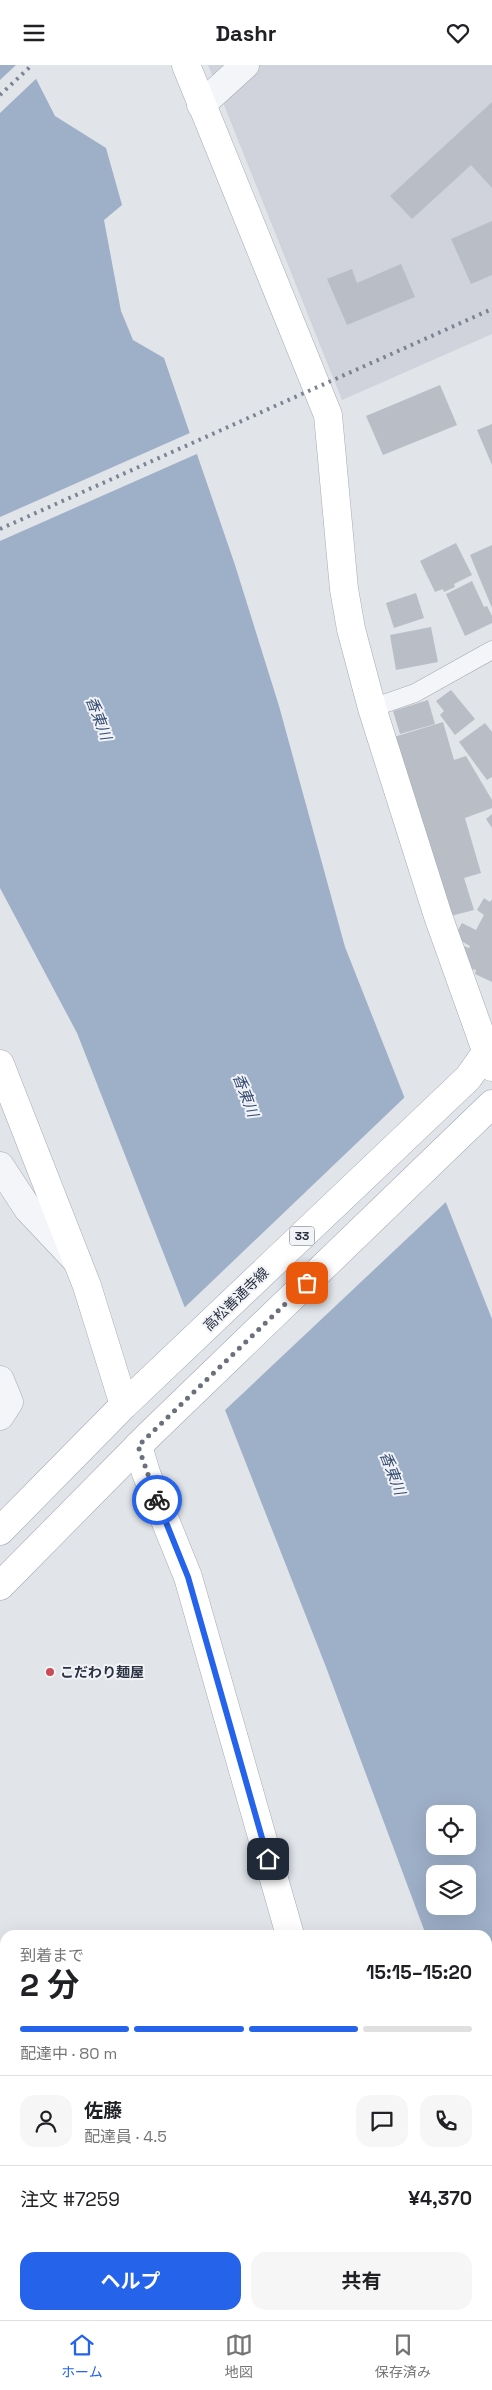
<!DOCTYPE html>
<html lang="ja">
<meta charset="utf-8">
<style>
:root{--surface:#fff;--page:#f6f6f6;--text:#202124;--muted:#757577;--line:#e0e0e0;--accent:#2563eb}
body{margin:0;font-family:"Space Grotesk","Noto Sans JP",sans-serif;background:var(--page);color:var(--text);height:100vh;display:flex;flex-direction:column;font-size:19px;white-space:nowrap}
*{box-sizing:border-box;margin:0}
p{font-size:16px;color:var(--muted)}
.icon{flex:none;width:28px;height:28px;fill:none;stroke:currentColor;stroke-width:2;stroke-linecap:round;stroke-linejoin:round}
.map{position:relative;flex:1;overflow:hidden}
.panel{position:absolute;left:0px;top:1865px;width:492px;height:390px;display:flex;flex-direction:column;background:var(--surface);border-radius:15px 15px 0 0;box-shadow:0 5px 20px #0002}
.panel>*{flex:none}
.tools{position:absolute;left:426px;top:1740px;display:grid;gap:10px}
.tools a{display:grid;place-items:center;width:50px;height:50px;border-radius:10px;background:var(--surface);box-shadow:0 5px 20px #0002;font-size:25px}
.pin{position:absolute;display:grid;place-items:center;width:42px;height:42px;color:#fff;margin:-21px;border-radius:10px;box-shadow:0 2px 8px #0006}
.courier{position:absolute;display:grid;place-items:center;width:50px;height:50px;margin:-25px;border:4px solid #2563eb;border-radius:50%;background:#fff;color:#222;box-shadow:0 1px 6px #0007}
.overview em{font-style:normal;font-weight:700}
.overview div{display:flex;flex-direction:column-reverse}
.overview{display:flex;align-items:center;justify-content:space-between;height:85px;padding:0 20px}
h1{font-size:32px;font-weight:700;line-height:38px}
.bar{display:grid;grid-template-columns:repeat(4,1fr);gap:8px 5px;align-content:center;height:60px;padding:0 20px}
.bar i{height:6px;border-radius:4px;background:var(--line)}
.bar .selected{background:var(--accent)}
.bar p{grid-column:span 4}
.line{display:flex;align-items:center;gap:12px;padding:0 20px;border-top:1px solid var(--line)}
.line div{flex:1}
.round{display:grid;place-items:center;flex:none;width:52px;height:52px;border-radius:15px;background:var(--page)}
.button{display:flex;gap:10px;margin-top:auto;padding:10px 20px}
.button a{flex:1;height:58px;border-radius:15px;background:var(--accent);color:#fff;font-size:20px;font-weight:700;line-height:58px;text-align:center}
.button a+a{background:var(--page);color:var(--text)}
header{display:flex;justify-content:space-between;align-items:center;height:65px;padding:0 20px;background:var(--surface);font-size:22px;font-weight:700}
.tabs{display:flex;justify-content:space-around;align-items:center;height:70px;border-top:1px solid var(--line);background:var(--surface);font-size:14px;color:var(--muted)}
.tabs a{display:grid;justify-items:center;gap:2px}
.tabs .selected{color:var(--accent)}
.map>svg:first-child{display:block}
.built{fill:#d0d3db}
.water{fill:#9eafc8;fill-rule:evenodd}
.pier{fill:#e1e4e9}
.building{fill:#b9bdc6}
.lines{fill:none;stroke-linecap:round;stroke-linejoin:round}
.lane-casing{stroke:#a6abb3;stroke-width:19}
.street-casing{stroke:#a6abb3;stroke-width:29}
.secondary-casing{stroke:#a6abb3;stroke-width:29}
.primary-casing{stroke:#a1a7b5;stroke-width:29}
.lane{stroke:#f4f5f8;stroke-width:18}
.street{stroke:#f4f5f8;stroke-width:28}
.secondary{stroke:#fff;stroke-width:28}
.primary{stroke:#fff;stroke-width:28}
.rail{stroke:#7b8292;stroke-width:4;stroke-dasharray:2.5 5;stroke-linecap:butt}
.done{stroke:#6a707c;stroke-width:5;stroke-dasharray:0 9}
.route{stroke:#2563eb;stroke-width:6}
.poi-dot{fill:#c94b54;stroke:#f1f3f7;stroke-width:2}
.labels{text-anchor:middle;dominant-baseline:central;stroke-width:4;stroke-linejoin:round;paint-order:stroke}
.shield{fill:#f1f3f7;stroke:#666b78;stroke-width:1}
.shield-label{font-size:12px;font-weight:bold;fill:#2a3141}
.street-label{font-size:14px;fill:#2a3141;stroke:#f1f3f7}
.poi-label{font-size:14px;font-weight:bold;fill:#2a3141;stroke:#f1f3f7;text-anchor:start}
.water-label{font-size:15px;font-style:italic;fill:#364c73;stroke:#f1f3f7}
</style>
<header><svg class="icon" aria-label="menu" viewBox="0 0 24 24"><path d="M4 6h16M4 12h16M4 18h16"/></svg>Dashr<svg class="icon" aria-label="heart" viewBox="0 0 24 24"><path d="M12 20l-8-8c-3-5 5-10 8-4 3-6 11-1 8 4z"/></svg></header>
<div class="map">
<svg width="492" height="2255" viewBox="0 0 492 2255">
<rect width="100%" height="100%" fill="#e1e4e9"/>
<path class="built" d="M208 0H492V269L342 335Z"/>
<path class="water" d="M0 0H29L55 51 106 83 122 140 104 155 121 246 133 275 164 293 235 500 279 641 345 882 492 1254V2046L488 2034V1870H426L326 1602 77 968 0 823ZM435 1749H468V1781H435ZM435 1809H468V1841H435Z"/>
<g class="pier">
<path d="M16 0H32L38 12 0 48V15Z"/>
<path d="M192 367 199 388 0 476V452Z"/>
<path d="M406 1031 448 1135 223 1347 183 1244Z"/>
</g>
<g class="building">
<path d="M492 37V123L471 100 412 154 390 131Z"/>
<path d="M492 156V210L471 219 451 174Z"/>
<path d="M401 199 415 232 347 260 327 214 352 204 357 218Z"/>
<path d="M440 320 457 360 383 390 366 351Z"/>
<path d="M492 359V400L477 365Z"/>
<path d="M456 478 472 510 454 519 455 522 444 527 443 524 435 527 420 496Z"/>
<path d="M492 480V543L470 490Z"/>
<path d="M472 516 484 542 487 541 492 551V558L465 571 446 529Z"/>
<path d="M416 528 424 553 394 563 386 538Z"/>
<path d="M431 562 438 597 396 605 390 570Z"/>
<path d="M451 625 475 654 455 670 440 650 444 646 436 636Z"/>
<path d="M428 635 435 659 400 669 393 646Z"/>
<path d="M443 657 454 695 466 691 492 735V743L465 753 481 808 464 813 474 845 447 852 394 672Z"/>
<path d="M485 658 492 667V712L487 715 459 677Z"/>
<path d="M492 749V763L486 754Z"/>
<path d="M484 833 490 837 492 834V917L475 909 476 905 464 902 458 879 469 883 470 881 454 872 462 858 476 865 484 850 477 845Z"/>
</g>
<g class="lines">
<g class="lane-casing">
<g id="lane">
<path d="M372 643 415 628 492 585"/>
<path d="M219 2255V2250"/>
</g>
</g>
<g class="street-casing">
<g id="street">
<path d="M201 40 245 0"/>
<path d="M0 1101 28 1144 77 1196"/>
<path d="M0 1315 9 1337 0 1351"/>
</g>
</g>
<g class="secondary-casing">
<g id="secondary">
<path d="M186 0 328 350 344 524 351 564 372 643 438 851 492 1002"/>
<path d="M0 999 87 1221 124 1340"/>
<path d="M138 1381 146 1408 188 1512 290 1870"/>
<path d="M406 2250 408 2255"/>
</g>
</g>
<g class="primary-casing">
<g id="primary">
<path d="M0 1466 124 1340 468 1013 492 979"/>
<path d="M0 1521 149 1370 492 1039"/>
</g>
</g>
<use href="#lane" class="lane"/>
<use href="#street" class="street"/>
<use href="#secondary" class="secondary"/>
<use href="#primary" class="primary"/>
<g class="rail">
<path d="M0 30 32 0"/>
<path d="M0 464 492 244"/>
</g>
</g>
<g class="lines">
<path class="done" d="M157 1435 138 1381 307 1218"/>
<path class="route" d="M157 1435 188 1512 268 1794"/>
</g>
<circle class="poi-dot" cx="50" cy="1607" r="5"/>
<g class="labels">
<rect class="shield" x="289.5" y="1161.5" width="25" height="19" rx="4"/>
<g class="shield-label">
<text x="302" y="1171">33</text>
</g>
<g class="street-label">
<text transform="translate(236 1234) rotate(-44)">高松善通寺線</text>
</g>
<g class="poi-label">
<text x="60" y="1607">こだわり麺屋</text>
</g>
<g class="water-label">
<text transform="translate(99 653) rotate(69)">香東川</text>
<text transform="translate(246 1030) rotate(69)">香東川</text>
<text transform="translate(393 1408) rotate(69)">香東川</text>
</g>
</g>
</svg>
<div class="tools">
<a><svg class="icon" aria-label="locate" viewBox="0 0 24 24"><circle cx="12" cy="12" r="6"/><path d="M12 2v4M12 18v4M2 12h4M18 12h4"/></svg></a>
<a><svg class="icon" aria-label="layers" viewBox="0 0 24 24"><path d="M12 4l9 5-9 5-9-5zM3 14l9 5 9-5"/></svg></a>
</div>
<div class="pin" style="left:307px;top:1218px;background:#ea580c"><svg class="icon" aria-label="bag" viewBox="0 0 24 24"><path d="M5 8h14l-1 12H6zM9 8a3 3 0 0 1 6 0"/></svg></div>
<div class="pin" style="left:268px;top:1794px;background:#1f2937"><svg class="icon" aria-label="home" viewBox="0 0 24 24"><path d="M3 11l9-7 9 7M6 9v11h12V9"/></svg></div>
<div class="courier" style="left:157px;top:1435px"><svg class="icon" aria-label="bike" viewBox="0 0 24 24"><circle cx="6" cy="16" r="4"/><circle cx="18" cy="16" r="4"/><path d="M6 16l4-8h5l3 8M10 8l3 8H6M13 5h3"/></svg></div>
<section class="panel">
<div class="overview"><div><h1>2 分</h1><p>到着まで</p></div><em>15:15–15:20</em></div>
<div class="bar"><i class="selected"></i><i class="selected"></i><i class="selected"></i><i></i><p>配達中 · 80 m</p></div>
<div class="line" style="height:90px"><a class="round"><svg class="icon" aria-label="person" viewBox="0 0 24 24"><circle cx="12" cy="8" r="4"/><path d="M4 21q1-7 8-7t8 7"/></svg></a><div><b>佐藤</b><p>配達員 · 4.5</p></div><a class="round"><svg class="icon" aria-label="chat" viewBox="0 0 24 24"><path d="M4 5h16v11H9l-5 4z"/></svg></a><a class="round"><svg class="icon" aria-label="phone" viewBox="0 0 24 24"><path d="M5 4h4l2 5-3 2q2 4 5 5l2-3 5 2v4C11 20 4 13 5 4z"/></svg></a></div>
<div class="line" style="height:65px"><div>注文 #7259</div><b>¥4,370</b></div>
<div class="button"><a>ヘルプ</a><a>共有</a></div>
</section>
</div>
<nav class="tabs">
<a class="selected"><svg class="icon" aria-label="home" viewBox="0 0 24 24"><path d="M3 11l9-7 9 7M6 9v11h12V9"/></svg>ホーム</a>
<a><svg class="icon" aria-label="map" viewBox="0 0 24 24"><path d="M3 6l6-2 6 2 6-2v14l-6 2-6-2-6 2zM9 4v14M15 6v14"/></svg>地図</a>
<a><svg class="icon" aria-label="saved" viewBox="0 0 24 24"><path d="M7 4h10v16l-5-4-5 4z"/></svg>保存済み</a>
</nav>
